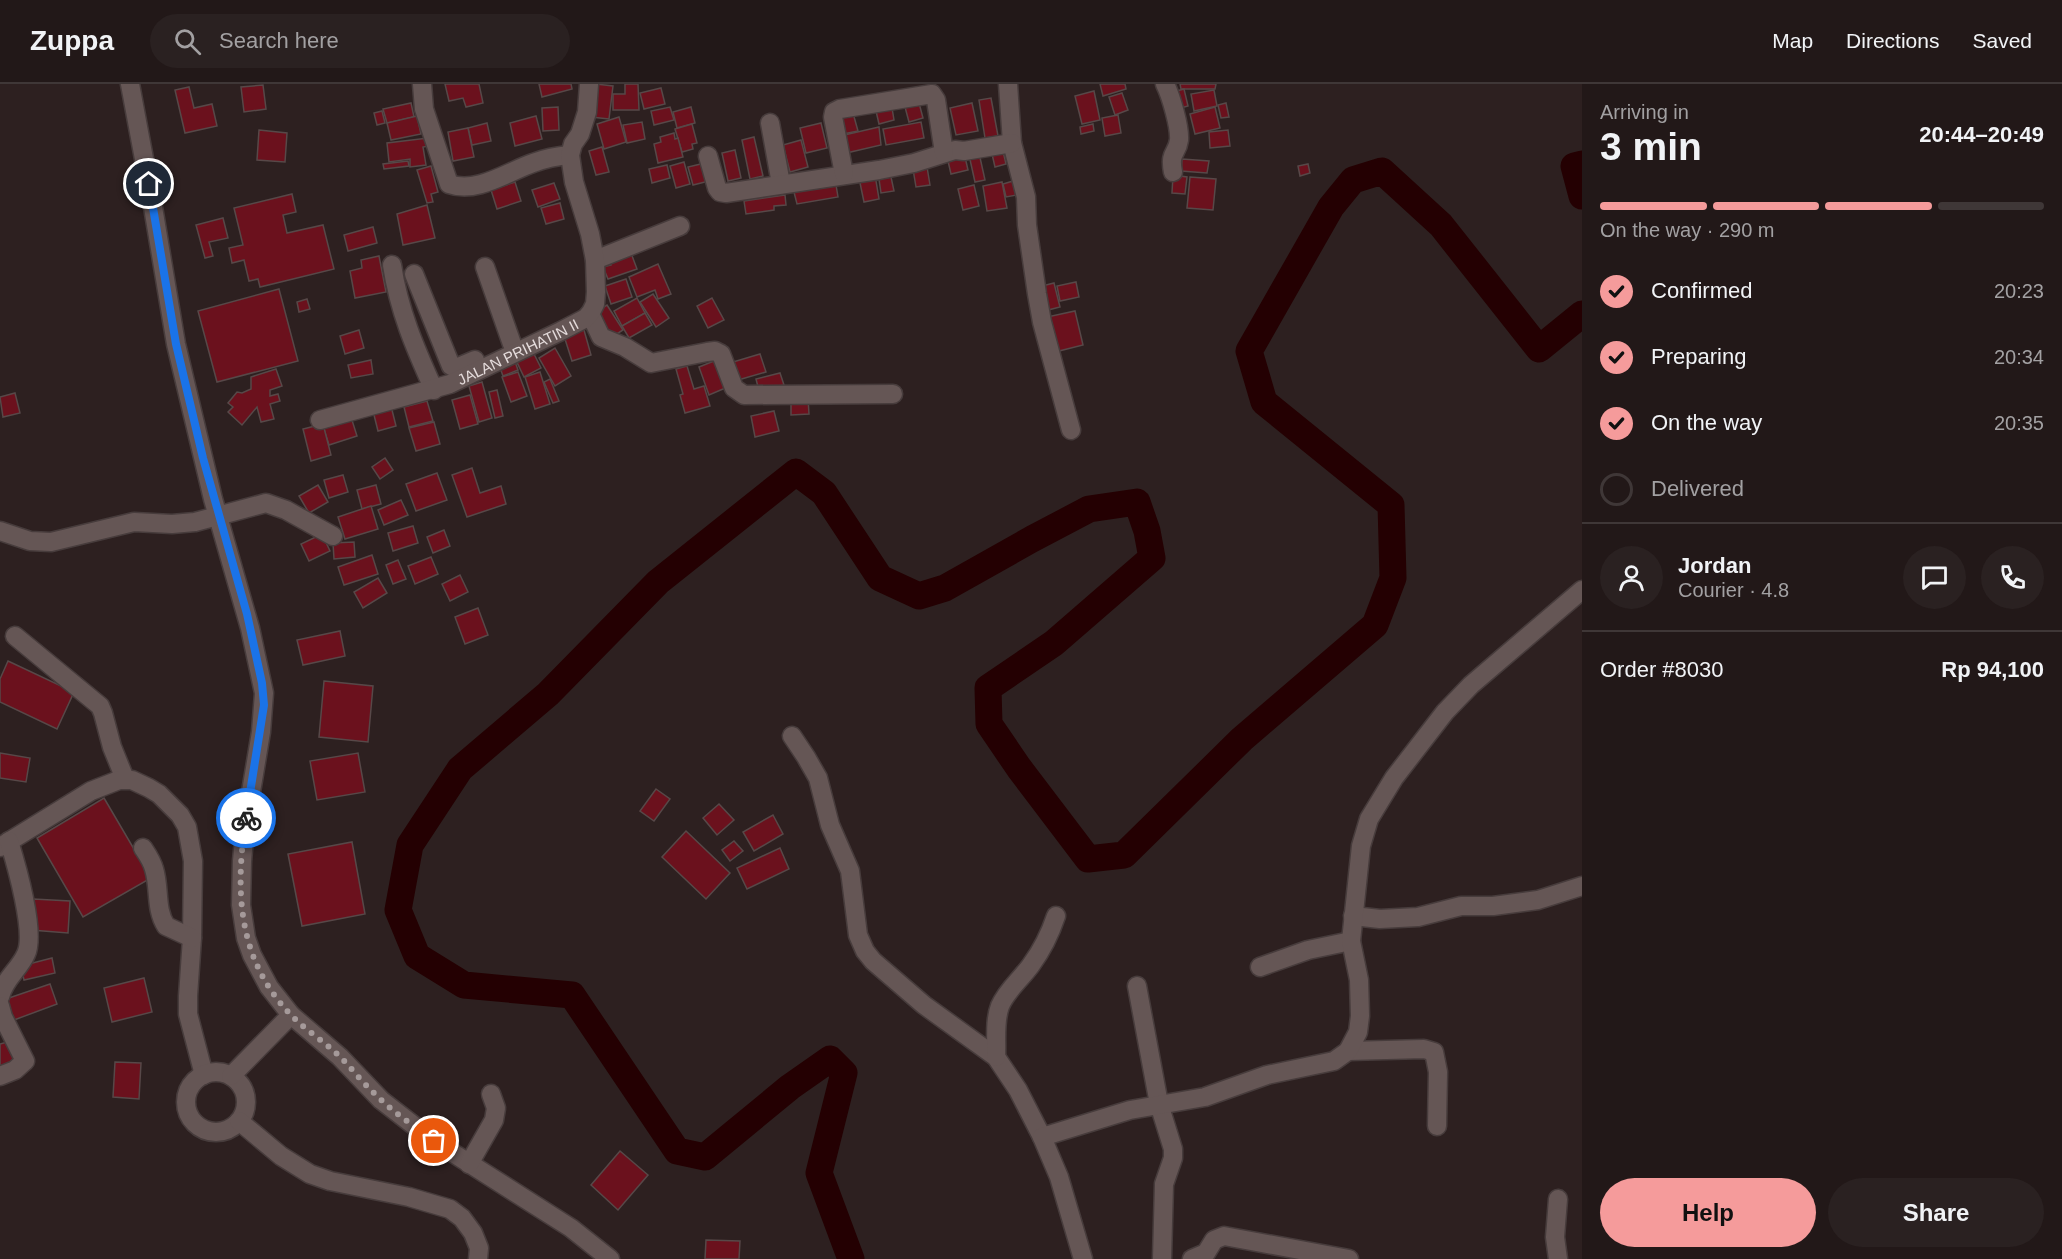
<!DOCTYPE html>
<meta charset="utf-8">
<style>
:root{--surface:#221818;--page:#2a2121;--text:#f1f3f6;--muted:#a2a0a2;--line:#3f3737;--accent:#f59b9b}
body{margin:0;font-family:Helvetica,sans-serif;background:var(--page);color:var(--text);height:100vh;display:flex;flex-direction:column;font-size:22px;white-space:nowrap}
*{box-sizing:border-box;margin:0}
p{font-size:20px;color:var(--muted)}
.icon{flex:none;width:33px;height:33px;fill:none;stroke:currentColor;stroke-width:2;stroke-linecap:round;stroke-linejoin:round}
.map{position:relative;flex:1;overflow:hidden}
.sheet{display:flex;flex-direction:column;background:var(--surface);width:480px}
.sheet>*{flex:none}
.pin{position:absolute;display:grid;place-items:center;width:51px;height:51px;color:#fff;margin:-26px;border:3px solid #fff;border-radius:50%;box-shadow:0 2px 6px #0007}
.courier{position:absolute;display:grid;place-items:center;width:60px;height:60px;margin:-30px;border:4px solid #1a73e8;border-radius:50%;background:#fff;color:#222;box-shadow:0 2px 8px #0007}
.head em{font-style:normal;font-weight:700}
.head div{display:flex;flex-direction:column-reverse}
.head{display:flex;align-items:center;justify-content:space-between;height:102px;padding:0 18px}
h1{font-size:39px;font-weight:700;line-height:45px}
.bar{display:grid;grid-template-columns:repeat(4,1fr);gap:9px 6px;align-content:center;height:72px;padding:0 18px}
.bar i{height:8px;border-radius:4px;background:var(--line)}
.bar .current{background:var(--accent)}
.bar p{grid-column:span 4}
.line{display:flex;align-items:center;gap:15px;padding:0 18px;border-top:2px solid var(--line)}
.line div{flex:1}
.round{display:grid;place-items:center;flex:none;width:63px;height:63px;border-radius:32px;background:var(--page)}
ol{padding:0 18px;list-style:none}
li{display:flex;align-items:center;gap:18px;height:66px}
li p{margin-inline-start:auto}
li .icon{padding:6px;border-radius:50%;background:var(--accent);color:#111;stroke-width:4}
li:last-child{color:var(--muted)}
li i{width:33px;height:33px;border:3px solid var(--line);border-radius:50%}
.cta{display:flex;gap:12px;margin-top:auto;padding:12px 18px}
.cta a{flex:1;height:69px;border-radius:36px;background:var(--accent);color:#111;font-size:24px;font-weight:700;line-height:69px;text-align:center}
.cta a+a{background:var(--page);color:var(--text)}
header{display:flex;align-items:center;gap:36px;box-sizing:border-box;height:84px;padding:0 30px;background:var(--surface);border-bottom:2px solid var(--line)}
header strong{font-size:28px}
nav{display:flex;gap:33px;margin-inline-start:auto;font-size:21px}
.search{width:420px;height:54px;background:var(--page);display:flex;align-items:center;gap:15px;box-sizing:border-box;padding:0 21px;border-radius:33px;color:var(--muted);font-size:22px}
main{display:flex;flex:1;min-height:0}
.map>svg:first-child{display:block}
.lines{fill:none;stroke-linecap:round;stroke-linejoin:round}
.river{stroke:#240002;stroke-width:27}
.building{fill:#6b111d;stroke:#574848;stroke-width:1.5}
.minor-casing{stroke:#473c3c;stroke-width:21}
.minor{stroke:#655655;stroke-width:18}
.done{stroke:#a59a9a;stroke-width:6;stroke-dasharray:0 10.8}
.route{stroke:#1a73e8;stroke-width:8}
.labels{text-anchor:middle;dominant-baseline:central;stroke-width:4.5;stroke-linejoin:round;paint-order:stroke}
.street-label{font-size:15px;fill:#e5dcdc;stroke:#120c0c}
</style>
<header>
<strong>Zuppa</strong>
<div class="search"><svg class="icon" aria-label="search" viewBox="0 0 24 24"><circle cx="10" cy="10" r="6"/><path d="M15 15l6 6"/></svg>Search here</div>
<nav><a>Map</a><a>Directions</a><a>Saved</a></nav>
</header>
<main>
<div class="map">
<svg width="1582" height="1175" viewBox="0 0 1582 1175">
<rect width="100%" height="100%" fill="#2d2020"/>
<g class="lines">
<g class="river">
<path d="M1582 80 1574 82 1582 112"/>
<path d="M851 1175 819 1089 844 989 830 975 790 1003 705 1073 677 1067 572 911 464 901 417 872 398 826 410 761 460 685 548 610 658 498 796 388 824 409 880 494 919 512 945 504 1032 455 1089 425 1137 418 1147 447 1152 474 1054 559 988 604 989 640 1019 684 1088 775 1124 771 1242 655 1375 541 1393 494 1391 421 1264 318 1249 267 1331 123 1353 96 1382 87 1441 141 1539 265 1582 230"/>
</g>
</g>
<g class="building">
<path d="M445 0H479L483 19 466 23 463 14 449 17Z"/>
<path d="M539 0H571L572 5 542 13Z"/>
<path d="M596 0 613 2 609 35 591 33Z"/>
<path d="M625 0H638L639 26H613V10H625Z"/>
<path d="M1100 0H1125L1126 5 1103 12Z"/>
<path d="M1180 0H1216L1215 5H1181Z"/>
<path d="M263 1 266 25 244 28 241 3Z"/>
<path d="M189 3 194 24 212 20 217 42 185 49 175 6Z"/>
<path d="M661 4 665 20 644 25 640 9Z"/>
<path d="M1184 5 1188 22 1177 25 1173 8Z"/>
<path d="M1214 6 1217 22 1194 27 1191 10Z"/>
<path d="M1094 7 1100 36 1082 40 1075 12Z"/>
<path d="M1122 9 1128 26 1115 31 1109 13Z"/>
<path d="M991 14 998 52 985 54 979 16Z"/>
<path d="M411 19 414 33 387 39 383 25Z"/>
<path d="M919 19 923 34 909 38 905 23Z"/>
<path d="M972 19 978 47 956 51 950 24Z"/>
<path d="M1226 19 1229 33 1221 34 1218 21Z"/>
<path d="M558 23 559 46 543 47 542 24Z"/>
<path d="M670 23 674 36 654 41 651 27Z"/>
<path d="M691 23 695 39 677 44 673 28Z"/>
<path d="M1215 23 1220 44 1195 50 1190 30Z"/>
<path d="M892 24 894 36 879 40 876 27Z"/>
<path d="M382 27 385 39 377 41 374 29Z"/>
<path d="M853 29 858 47 843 50 839 32Z"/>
<path d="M1118 31 1121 49 1105 52 1102 34Z"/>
<path d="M417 32 421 50 391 56 387 39Z"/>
<path d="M536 32 542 55 515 62 510 39Z"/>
<path d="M619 33 626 58 604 65 597 40Z"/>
<path d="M642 38 645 55 627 59 623 41Z"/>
<path d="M921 38 924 54 886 61 883 45Z"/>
<path d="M487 39 491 57 472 61 468 44Z"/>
<path d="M821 39 827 64 806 69 800 44Z"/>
<path d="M692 40 697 59 692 60 693 65 682 68 675 45Z"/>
<path d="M1093 40 1094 47 1081 50 1080 43Z"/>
<path d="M879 43 881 61 842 70 840 52Z"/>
<path d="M468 44 474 73 453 77 448 48Z"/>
<path d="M259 46 287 49 285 78 257 76Z"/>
<path d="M1228 46 1230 62 1210 64 1209 48Z"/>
<path d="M674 49 675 55 678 54 683 73 658 79 654 60 661 58 660 53Z"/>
<path d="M754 53 763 92 750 95 742 56Z"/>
<path d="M428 54 429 62 423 63 426 81 410 83V75L389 78 387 59Z"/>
<path d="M801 56 808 83 790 88 783 61Z"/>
<path d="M602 63 609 88 596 91 589 67Z"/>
<path d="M735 66 741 94 728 97 722 69Z"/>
<path d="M1003 67 1006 80 995 83 992 70Z"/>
<path d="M979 69 985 96 975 98 969 71Z"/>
<path d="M965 73 968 86 951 90 948 77Z"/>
<path d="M1182 75 1209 77 1207 89 1181 87Z"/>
<path d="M408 77 409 82 384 85 383 80Z"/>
<path d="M684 78 690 100 676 104 670 82Z"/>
<path d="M705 79 709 97 693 101 688 83Z"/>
<path d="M1308 80 1310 89 1300 92 1298 82Z"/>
<path d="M667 81 670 94 652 99 649 85Z"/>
<path d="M431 82 438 108 431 110 433 118 427 119 417 86Z"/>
<path d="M927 83 930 101 916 103 913 85Z"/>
<path d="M875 91 879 115 864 118 859 94Z"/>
<path d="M1173 91 1187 93 1185 110 1172 109Z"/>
<path d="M891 93 894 107 881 109 879 95Z"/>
<path d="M1190 93 1216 95 1213 126 1187 124Z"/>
<path d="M1013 97 1017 111 1006 113 1003 100Z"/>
<path d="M515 98 521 117 497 125 491 106Z"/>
<path d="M1002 98 1007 124 987 127 983 102Z"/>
<path d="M554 99 560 115 538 123 532 106Z"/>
<path d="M836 101 838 113 797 120 794 108Z"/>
<path d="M974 101 979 122 963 126 958 105Z"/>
<path d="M292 110 296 128 283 131 287 149 323 141 334 185 260 203 258 195 249 197 244 176 232 179 229 164 243 161 234 124Z"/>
<path d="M785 111 786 121 774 122V126L746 130 744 117Z"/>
<path d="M560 119 564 135 546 140 541 124Z"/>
<path d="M427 121 435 154 403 161 397 130Z"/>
<path d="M223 134 228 154 209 158 213 172 205 174 196 141Z"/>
<path d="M373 143 377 159 348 167 344 151Z"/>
<path d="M631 169 637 185 608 195 603 183 611 181 610 177Z"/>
<path d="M379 172 386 208 355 214 350 187 362 184 361 176Z"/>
<path d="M658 180 671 210 658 215 655 206 637 213 629 193Z"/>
<path d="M626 195 632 213 611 220 605 202Z"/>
<path d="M1076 198 1079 213 1060 217 1057 202Z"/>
<path d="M1054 199 1060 223 1048 226 1042 202Z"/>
<path d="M279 205 298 277 217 298 198 227Z"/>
<path d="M653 210 669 234 656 243 640 218Z"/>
<path d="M637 214 645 229 622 242 614 227Z"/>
<path d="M712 214 724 236 708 244 697 222Z"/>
<path d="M307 215 310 225 299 228 297 218Z"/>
<path d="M607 221 623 246 609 255 593 230Z"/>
<path d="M1075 227 1083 261 1055 268 1047 233Z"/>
<path d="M645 229 652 241 629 254 622 242Z"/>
<path d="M359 246 364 264 345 270 340 252Z"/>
<path d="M584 246 591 271 572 277 564 252Z"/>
<path d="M531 264 541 284 524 293 514 272Z"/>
<path d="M555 264 571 292 555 302 539 274Z"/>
<path d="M760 270 766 288 738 296 733 278Z"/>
<path d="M513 272 518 286 503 292 498 278Z"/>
<path d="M719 275 730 302 709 311 699 283Z"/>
<path d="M371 276 373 290 351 294 348 281Z"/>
<path d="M687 282 694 305 704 302 710 322 685 329 680 311 683 310 676 285Z"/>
<path d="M276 285 282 302 270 306V312L278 310 280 317 270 320 274 335 261 338 257 323 242 341 228 328 233 323 228 319 237 308 242 309 251 305V293Z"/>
<path d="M518 288 527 312 511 318 502 293Z"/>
<path d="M540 288 550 320 535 325 525 293Z"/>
<path d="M780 289 784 301 759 307 756 295Z"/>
<path d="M550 295 559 317 553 319 544 298Z"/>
<path d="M482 298 492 334 479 338 469 302Z"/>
<path d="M497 306 503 332 495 334 489 308Z"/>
<path d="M15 309 20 329 3 333 0 313Z"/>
<path d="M470 311 478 340 460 345 452 316Z"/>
<path d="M791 314H808L809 330 791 331Z"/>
<path d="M427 317 433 337 409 343 404 323Z"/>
<path d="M391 322 396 342 378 347 373 327Z"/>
<path d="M774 327 779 347 755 353 751 332Z"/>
<path d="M351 333 357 352 329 361 323 342Z"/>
<path d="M434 338 440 360 416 367 409 344Z"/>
<path d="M323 340 331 371 311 377 303 345Z"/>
<path d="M385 374 393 386 380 395 372 383Z"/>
<path d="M472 384 480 409 501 402 506 420 467 433 452 391Z"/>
<path d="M437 389 447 416 416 427 406 400Z"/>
<path d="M343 391 348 408 329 414 324 396Z"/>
<path d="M318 401 328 418 309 429 299 412Z"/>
<path d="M376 401 381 420 362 425 357 406Z"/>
<path d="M401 416 408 431 384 441 378 426Z"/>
<path d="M371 422 378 445 345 455 338 433Z"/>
<path d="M413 442 418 459 393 467 388 449Z"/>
<path d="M444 446 450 462 433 469 427 453Z"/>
<path d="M322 450 330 467 309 477 301 460Z"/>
<path d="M354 458 355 473 334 475 333 459Z"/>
<path d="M372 471 378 490 344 501 338 483Z"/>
<path d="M431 473 438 490 415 500 408 482Z"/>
<path d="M398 476 406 495 393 500 386 481Z"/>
<path d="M460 491 468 508 450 517 442 500Z"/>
<path d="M378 494 387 509 363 524 354 508Z"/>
<path d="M478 524 488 551 465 560 455 533Z"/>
<path d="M340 547 345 572 303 581 297 556Z"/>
<path d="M8 577 74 608 57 645 0 618V595Z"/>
<path d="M324 597 373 602 368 658 319 653Z"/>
<path d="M0 669 30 674 26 698 0 694Z"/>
<path d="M358 669 365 708 317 716 310 677Z"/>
<path d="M656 705 670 715 654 737 640 727Z"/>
<path d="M104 714 151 794 83 833 37 754Z"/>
<path d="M719 720 734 736 717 751 703 734Z"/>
<path d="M773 731 783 750 754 767 743 748Z"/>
<path d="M686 747 730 789 706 815 662 773Z"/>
<path d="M734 757 743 767 730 777 722 766Z"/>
<path d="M352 758 365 830 302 842 288 770Z"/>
<path d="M780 764 789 785 747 805 737 784Z"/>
<path d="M33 815 70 817 68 849 31 846Z"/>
<path d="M52 874 55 889 24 896 21 882Z"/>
<path d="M144 894 152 928 112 938 104 904Z"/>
<path d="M50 900 57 920 14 936 6 915Z"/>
<path d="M11 957 17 979 0 983V960Z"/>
<path d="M115 978 141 979 139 1015 113 1013Z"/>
<path d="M620 1067 648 1091 618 1126 591 1101Z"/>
<path d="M706 1156 740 1157 739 1175H705Z"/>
</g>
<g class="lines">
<g class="minor-casing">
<g id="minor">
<path d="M130 0 153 123 176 260 213 415 250 544 264 609 261 648 245 744 242 777 241 821 246 854 252 871 269 903 291 931 340 973 381 1016 434 1057 571 1144 610 1175"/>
<path d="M422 0 424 25 449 100C477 110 507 88 533 79 546 74 557 72 570 71"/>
<path d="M1008 0 1012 59 1026 113 1027 141 1037 210 1042 238 1071 346"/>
<path d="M1165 0C1171 12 1180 43 1179 56 1177 71 1169 67 1173 88"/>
<path d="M770 39 781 100"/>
<path d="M708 72 717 104 720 108 726 109 879 86 914 79 955 66 964 67 1012 59"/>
<path d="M844 90 833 33 834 28 840 25 932 10 936 16 944 69"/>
<path d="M595 176 680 142"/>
<path d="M392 181C399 227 415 264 434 306"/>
<path d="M485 183 512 260"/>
<path d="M414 190 451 282 456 284 475 276"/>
<path d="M586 234H592L601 253 625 263 651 279 707 268 715 267 721 270 734 304 744 311 893 310"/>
<path id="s1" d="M320 336 450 300 561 247 586 234 591 228 595 220 596 208 595 176 590 150 574 98 570 71 573 60 580 50 587 28 589 0"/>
<path d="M0 447 30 457 51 458 134 438 172 440 195 438 266 419 286 426 333 452"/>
<path d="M15 552 100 622 103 629 112 663 125 695"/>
<path d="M792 652 806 673 818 694 830 741 850 787 858 851 865 867 873 877 924 921 996 973 1018 1006 1042 1053"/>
<path d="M0 763 91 707 119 696H132L149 704 159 710 180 731 187 743 193 777 192 854 188 912V930L204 991"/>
<path d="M143 764C147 770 152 777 154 785 160 804 155 825 166 842L192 854"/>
<path d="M1353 832 1380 835 1418 833 1461 822H1493L1538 816 1582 802"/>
<path d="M1260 883 1308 866 1351 857"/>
<path d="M1137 902 1159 1020 1173 1065V1074L1164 1100 1162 1175"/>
<path d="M0 913C4 895 19 886 26 870 36 849 16 780 9 757"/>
<path d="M0 922 3 933 25 977 15 986 0 992"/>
<path d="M1348 967 1424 965 1434 968 1438 988 1437 1042"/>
<path d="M996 973C997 957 994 938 1000 922 1006 907 1021 895 1031 881 1042 866 1050 850 1056 832"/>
<circle cx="216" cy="1018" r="30"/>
<path d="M231 992 291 931"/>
<path d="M239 1037 281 1072 310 1090 330 1097 409 1113 450 1125 462 1134 473 1149 479 1164 478 1175"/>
<path d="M469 1080 494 1036 496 1024 491 1010"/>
<path d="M1083 1175 1059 1093 1042 1053 1130 1026 1205 1013 1267 991 1334 977 1348 967 1358 948 1360 932 1359 896 1351 857 1361 762 1369 735 1394 694 1445 628 1471 601 1582 506"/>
<path d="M1192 1175 1206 1169 1214 1156 1224 1152 1349 1175"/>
<path d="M1558 1175 1555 1153 1558 1115"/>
</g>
</g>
<use href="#minor" class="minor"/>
</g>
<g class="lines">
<path class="done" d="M246 734C235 806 237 874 290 930 305 946 324 957 339 972 350 982 359 995 370 1005 389 1025 412 1041 434 1057"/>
<path class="route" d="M149 100 176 260 203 374 247 530 262 599 264 621 246 734"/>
</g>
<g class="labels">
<g class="street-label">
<text stroke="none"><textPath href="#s1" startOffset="210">JALAN PRIHATIN II</textPath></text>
</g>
</g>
</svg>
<div class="pin" style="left:434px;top:1057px;background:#ea580c"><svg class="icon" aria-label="bag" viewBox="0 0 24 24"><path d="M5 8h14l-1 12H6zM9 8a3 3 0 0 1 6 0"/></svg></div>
<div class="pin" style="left:149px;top:100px;background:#1f2937"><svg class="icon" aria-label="home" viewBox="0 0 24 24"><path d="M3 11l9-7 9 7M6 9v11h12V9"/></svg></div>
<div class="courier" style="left:246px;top:734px"><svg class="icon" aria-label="bike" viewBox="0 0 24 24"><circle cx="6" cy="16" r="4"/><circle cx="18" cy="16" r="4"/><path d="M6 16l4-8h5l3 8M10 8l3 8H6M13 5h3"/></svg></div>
</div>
<section class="sheet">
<div class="head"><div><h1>3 min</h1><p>Arriving in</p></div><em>20:44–20:49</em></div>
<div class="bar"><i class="current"></i><i class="current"></i><i class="current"></i><i></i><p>On the way · 290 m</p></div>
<ol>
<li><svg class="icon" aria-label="check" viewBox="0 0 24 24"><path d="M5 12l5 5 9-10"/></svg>Confirmed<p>20:23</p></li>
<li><svg class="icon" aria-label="check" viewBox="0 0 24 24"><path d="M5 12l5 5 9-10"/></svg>Preparing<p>20:34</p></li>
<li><svg class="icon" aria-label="check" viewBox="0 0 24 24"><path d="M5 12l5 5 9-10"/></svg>On the way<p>20:35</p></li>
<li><i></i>Delivered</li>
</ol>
<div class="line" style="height:108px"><a class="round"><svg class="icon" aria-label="person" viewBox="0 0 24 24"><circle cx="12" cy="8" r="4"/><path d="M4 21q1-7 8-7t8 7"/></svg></a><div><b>Jordan</b><p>Courier · 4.8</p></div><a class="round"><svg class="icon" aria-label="chat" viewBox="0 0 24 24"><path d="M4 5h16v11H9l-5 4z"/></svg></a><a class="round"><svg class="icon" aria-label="phone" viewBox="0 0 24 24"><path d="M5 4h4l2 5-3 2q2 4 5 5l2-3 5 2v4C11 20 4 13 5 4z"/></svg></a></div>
<div class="line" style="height:78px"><div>Order #8030</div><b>Rp 94,100</b></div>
<div class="cta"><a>Help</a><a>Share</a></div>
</section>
</main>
